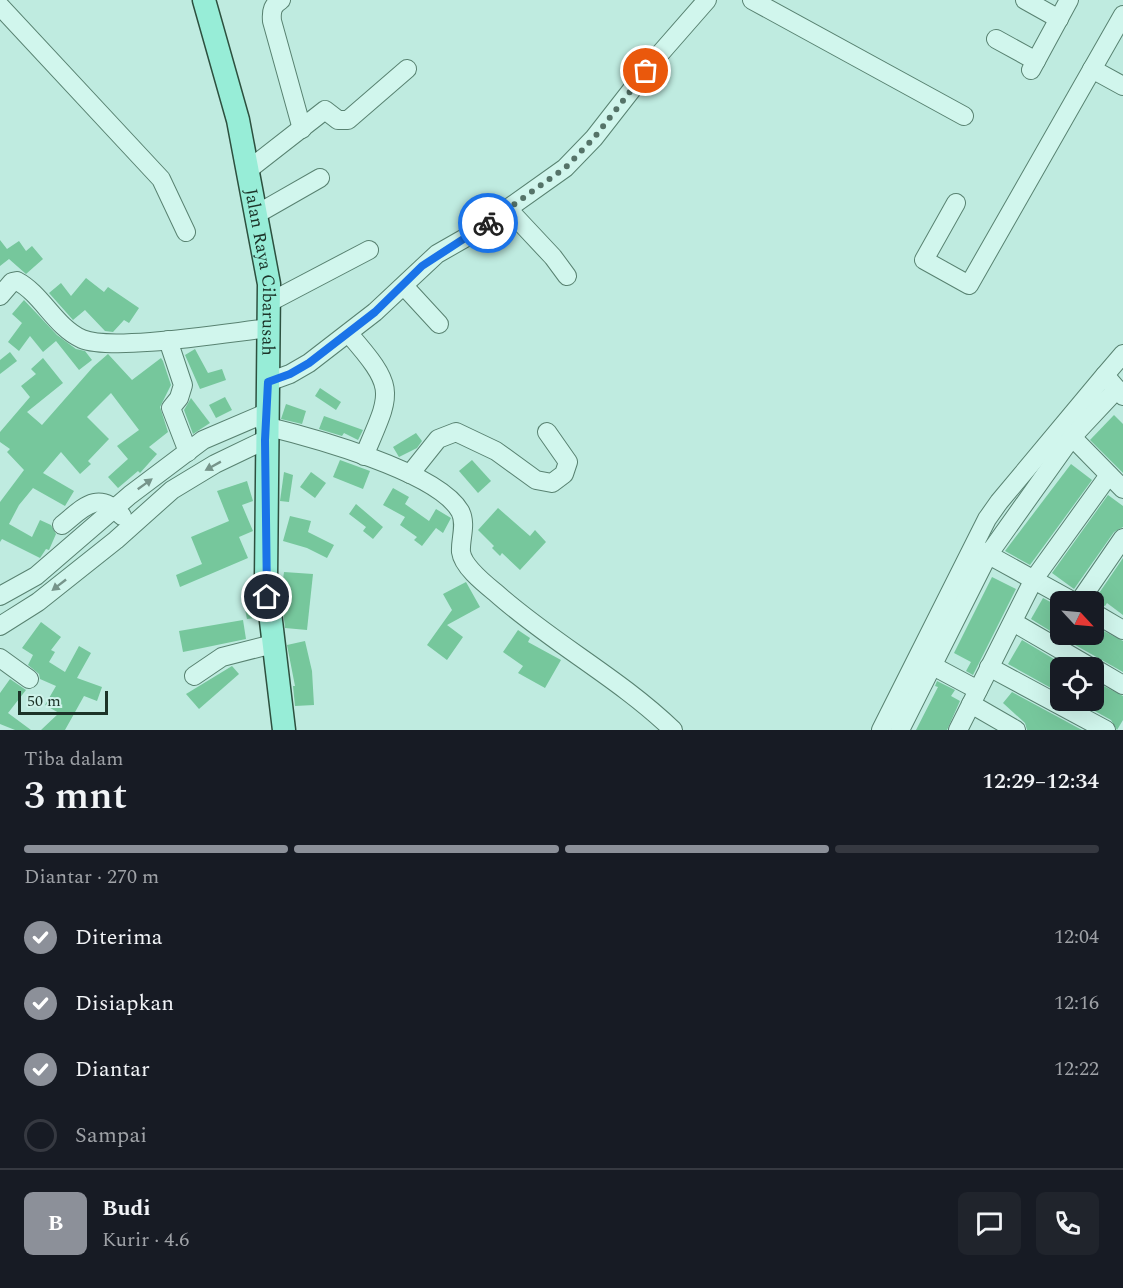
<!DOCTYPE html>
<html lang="id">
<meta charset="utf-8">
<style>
:root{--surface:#171b24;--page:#20242c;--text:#f1f3f6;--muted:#9ea1a6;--line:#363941;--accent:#8c9099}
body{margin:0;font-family:Spectral,serif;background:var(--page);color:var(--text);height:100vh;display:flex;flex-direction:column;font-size:22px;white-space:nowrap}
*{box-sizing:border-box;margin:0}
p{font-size:20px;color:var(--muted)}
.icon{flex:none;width:33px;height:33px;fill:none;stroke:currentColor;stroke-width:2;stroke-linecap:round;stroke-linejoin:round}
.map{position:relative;height:730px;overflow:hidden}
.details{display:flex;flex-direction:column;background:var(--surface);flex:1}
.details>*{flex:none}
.needle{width:39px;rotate:116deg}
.buttons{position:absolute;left:1050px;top:591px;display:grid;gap:12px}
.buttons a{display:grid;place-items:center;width:54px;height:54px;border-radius:9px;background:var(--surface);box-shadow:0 6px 24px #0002;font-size:30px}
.scale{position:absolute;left:18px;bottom:15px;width:90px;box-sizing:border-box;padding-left:6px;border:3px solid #1c3328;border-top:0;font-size:16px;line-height:21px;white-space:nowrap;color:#1c3328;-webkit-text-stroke:4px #cef3ea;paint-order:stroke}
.pin{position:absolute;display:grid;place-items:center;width:51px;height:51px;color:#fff;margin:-26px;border:3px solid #fff;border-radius:50%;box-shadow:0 2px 6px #0007}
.courier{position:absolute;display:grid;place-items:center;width:60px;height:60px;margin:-30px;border:4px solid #1a73e8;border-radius:50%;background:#fff;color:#222;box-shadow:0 2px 8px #0007}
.head em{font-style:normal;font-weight:600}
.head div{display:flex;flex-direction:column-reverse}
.head{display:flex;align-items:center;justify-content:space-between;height:102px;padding:0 24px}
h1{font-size:39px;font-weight:600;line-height:45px}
.bar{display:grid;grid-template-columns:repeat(4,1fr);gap:9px 6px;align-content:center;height:72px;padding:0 24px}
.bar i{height:8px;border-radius:4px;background:var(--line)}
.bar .active{background:var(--accent)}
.bar p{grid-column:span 4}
.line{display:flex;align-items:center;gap:15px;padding:0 24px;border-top:2px solid var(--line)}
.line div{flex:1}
.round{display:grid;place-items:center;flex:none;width:63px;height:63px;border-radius:9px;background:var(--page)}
ol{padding:0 24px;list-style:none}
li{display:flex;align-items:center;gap:18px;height:66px}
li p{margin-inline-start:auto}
li .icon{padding:6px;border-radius:50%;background:var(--accent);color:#fff;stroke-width:4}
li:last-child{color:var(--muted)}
li i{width:33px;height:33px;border:3px solid var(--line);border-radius:50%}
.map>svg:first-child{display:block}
.building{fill:#76c79c}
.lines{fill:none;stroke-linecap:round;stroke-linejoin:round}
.minor-casing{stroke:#588271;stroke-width:20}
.major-casing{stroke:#2d503f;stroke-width:25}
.minor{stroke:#d1f6ed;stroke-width:18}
.major{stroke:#97edd7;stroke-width:22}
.oneway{fill:#76948a}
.done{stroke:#557368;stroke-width:6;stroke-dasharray:0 10.8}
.route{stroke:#1a73e8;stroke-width:8}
.labels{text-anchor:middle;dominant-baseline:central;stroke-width:5;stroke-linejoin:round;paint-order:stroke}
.street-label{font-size:18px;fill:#1c3328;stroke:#cef3ea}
</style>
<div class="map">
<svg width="1123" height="730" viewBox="0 0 1123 730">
<rect width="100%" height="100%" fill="#bfebe0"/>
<g class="building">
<path d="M0 240 7 249 19 241 26 251 32 246 43 259 26 274 9 259 0 266Z"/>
<path d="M86 278 104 292 108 287 139 308 129 323 124 320 113 332 105 331 85 310 73 320 49 293 61 283 71 296Z"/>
<path d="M24 300 57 335 76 349 85 351 92 360 79 370 56 341 43 352 30 336 19 351 8 342 22 323 12 314Z"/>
<path d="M195 349 208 373 222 369 226 380 200 389 185 355Z"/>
<path d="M10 352 17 361 0 374V360Z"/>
<path d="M108 354 132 380 161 358 163 361 171 385 160 407 168 432 149 447 157 454 140 473 138 471 118 488 108 477 128 459 117 446 139 430 111 393 87 417 109 439 88 461 91 464 80 474 61 452 43 473 74 491 65 506 33 488 19 505 9 524 32 537 40 520 51 525 56 534 49 550 46 549 40 558 2 539 0 542V502L24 470 7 452 10 449 0 442V432L30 397 21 386 36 374 31 369 43 358 63 383 27 412 42 425 93 367Z"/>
<path d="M320 388 341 402 336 410 315 396Z"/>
<path d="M225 397 232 410 216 418 209 405Z"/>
<path d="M191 398 210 423 193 434 184 410Z"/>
<path d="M286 404 306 411 302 424 281 419Z"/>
<path d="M1114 415 1123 424V473L1090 440Z"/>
<path d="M324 416 363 430 358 440 344 433 342 436 319 429Z"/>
<path d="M416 433 422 441 417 448 399 457 393 447Z"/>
<path d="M340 460 370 471 363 489 333 477Z"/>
<path d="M472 460 491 481 478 493 459 471Z"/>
<path d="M1071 464 1092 480 1030 565 1005 551Z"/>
<path d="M284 472 293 475 289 502 280 501Z"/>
<path d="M311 472 326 483 315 498 300 487Z"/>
<path d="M247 481 253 501 242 505 253 531 239 537 248 558 180 587 176 575 202 564 191 537 229 521 217 491Z"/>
<path d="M393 488 409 497 405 504 429 521 436 509 451 518 443 533 436 528 422 546 414 540 417 537 400 525 405 517 383 505Z"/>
<path d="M1108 495 1123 506V527L1114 532 1074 589 1052 573Z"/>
<path d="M356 504 383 527 373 539 363 531 366 527 349 514Z"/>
<path d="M498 508 530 536 535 530 546 542 520 570 502 553 500 556 492 548 494 546 478 530Z"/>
<path d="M290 516 311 521 308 532 334 545 327 558 307 548 283 541Z"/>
<path d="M1123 558V615L1107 603 1105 606 1093 602Z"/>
<path d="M284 572 313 574 307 630 285 628 281 593Z"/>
<path d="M992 577 1016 589 973 675 966 671 971 662 954 653Z"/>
<path d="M466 582 480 607 447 625 463 637 447 660 427 645 452 610 443 594Z"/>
<path d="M255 598 257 618 247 619 243 600Z"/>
<path d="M1043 598 1060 607V637L1031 619Z"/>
<path d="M243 620 246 639 183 652 179 631Z"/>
<path d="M41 622 61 637 51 650 55 652 49 662 65 672 79 646 91 653 77 678 102 687 97 701 84 696 65 730H41L59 713 45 705 56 686 40 679 39 674 28 665 33 655 22 648Z"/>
<path d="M1094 626 1123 641V672L1061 637 1063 634H1094Z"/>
<path d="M518 630 530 638 528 642 561 660 545 688 518 673 523 666 503 652Z"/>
<path d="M1022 640 1069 668H1060V693L1008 664Z"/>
<path d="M305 641 312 671 314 705 295 706 293 686H295L287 645Z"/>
<path d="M232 666 239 674 199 709 186 694Z"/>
<path d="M10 679 26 690 8 713 31 730H15L0 724V693Z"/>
<path d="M937 681 955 690 951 696 960 701 947 730H916L938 687 935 686Z"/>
<path d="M1094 681 1123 696V720L1117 730 1111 720 1075 700H1094Z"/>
<path d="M1012 692 1082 730H1027L1025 723 1003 703Z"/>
</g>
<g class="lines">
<g class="minor-casing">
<g id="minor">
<path d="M281 0C273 5 271 10 272 21L302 129"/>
<path d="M752 0 964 116"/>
<path d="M1025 0 1059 19"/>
<path d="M0 6 161 179 186 232"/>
<path d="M996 39 1036 61"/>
<path d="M1092 69 1123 86"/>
<path d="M1031 70 1069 0"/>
<path d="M248 170 325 110 338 120H348L407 69"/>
<path d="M956 203 924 260 969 285 1123 15"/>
<path d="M508 209 553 257 567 276"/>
<path d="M257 214 320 178"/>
<path d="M404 286 439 324"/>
<path d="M0 296 12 282 17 281C42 294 55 327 82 339 113 352 232 332 270 328"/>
<path d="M270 302 369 250"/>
<path d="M349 334C398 390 391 392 364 456"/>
<path d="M168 340 183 385 179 398 171 408 188 452"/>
<path d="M1105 375 1123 354"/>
<path d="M268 382 290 374 309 363 375 312 437 254 472 234 565 168 594 138 658 56 707 0"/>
<path d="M265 426C310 437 437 471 460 511 467 524 460 539 461 552 463 567 485 584 496 593 552 643 619 678 673 730"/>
<path d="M1072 437 1123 489"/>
<path d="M410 474 438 439 456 432 496 451 536 480 552 483 564 474 568 462 547 432"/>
<path d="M62 525C83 508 98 489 122 516"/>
<path d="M978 549 1074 602"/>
<path d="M0 596 36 576 130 495 203 440 266 413"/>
<path d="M1079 602 1123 538"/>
<path d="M1094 613 1123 630"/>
<path d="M1013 622 1092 668"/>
<path d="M0 626 38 602 116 540 172 490 215 464 265 440"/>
<path d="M0 658 29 679"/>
<path d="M933 666 978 690"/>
<path d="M989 667 1106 730"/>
<path d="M1094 668 1123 685"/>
<path d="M194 676 222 657 273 644"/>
<path d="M971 704 1016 730"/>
<path d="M881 730 987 519 999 502 1105 375 1123 396"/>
<path d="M900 730 988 555 1072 437 1117 389"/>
<path d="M958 730 1034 579 1109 475"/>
</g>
</g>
<g class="major-casing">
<g id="major">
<path id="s1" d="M204 0 238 120 269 284 266 579 284 730"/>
</g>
</g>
<use href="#minor" class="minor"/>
<use href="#major" class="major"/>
</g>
<defs><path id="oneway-solid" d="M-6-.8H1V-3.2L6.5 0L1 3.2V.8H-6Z" transform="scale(1.5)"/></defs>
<g class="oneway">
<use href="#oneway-solid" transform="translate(213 466) rotate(151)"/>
<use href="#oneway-solid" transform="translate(145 484) rotate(-36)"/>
<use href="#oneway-solid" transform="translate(59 585) rotate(142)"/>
</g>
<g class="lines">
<path class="done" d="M488 223 565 168 594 138 646 71"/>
<path class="route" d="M267 597 265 440 268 382 290 374 309 363 375 312 422 266 488 223"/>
</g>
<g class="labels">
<g class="street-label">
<text stroke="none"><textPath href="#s1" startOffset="279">Jalan Raya Cibarusah</textPath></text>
</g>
</g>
</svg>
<div class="buttons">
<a><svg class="needle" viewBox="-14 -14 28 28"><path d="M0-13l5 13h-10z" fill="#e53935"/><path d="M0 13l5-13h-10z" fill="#9ea1a6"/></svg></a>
<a><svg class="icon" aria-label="locate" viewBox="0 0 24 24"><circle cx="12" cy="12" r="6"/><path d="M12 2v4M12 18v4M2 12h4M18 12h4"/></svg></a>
</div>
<div class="scale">50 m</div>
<div class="pin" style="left:646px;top:71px;background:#ea580c"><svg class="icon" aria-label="bag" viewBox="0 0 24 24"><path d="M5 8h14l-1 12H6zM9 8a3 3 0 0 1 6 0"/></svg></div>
<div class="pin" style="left:267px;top:597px;background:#1f2937"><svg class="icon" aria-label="home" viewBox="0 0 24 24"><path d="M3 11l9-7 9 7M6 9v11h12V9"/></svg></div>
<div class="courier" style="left:488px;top:223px"><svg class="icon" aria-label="bike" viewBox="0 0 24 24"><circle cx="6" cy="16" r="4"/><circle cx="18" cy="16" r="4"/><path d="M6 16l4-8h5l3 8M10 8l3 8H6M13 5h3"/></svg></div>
</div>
<section class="details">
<div class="head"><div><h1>3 mnt</h1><p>Tiba dalam</p></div><em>12:29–12:34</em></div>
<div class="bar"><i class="active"></i><i class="active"></i><i class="active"></i><i></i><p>Diantar · 270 m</p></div>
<ol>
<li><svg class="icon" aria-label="check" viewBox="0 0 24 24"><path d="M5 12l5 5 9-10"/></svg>Diterima<p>12:04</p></li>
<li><svg class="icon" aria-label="check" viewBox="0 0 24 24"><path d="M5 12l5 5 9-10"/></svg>Disiapkan<p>12:16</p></li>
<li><svg class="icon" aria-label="check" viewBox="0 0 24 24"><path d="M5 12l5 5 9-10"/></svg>Diantar<p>12:22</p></li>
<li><i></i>Sampai</li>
</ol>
<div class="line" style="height:108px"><b class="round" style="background:var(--accent);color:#fff">B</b><div><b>Budi</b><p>Kurir · 4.6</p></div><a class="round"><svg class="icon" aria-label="chat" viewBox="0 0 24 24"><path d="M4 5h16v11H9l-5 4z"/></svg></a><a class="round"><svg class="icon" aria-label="phone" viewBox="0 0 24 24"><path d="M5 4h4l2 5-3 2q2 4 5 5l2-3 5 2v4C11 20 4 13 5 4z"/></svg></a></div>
</section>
